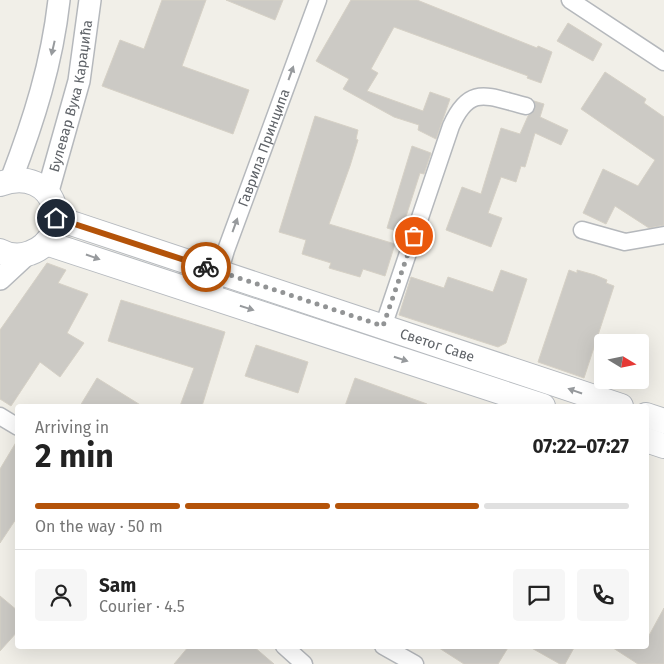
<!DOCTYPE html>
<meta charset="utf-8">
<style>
:root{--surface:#fff;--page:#f6f6f6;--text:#222;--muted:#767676;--line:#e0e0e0;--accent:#b45309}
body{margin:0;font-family:"Fira Sans",sans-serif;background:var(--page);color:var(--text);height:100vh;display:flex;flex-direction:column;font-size:19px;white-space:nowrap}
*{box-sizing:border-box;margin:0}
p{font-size:16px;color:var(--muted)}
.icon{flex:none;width:28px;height:28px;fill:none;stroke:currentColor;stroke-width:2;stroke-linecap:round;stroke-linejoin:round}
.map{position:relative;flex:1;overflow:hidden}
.side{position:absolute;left:15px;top:404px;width:634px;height:245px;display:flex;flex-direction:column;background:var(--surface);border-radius:5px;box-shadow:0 5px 20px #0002}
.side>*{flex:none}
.needle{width:32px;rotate:100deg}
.fabs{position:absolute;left:594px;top:334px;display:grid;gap:10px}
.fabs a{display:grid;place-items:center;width:55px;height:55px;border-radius:5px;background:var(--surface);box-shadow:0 5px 20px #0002;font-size:25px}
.pin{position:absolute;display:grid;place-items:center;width:42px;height:42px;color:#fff;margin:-21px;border:2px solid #fff;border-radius:50%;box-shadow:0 1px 5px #0007}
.courier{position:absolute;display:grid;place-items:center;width:50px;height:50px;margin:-25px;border:4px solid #b45309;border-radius:50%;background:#fff;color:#222;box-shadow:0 1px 6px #0007}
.summary em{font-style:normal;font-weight:700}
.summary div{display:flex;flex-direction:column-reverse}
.summary{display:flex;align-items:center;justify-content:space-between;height:85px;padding:0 20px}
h1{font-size:32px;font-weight:700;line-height:38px}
.bar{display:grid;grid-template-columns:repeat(4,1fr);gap:8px 5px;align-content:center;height:60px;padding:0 20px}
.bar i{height:6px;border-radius:4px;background:var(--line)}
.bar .active{background:var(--accent)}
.bar p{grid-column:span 4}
.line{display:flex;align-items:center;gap:12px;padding:0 20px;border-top:1px solid var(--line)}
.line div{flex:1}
.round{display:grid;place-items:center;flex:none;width:52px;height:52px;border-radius:5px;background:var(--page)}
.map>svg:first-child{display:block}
.building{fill:#cccac5;stroke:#d6d1c6}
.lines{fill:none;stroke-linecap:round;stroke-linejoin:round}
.minor-casing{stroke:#b5b8bc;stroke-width:19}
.tertiary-casing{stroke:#b5b8bc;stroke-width:24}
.secondary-casing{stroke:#b6babf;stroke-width:26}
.minor{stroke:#fff;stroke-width:16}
.tertiary{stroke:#fff;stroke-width:21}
.secondary{stroke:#fff;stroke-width:24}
.oneway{fill:#979a9d}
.done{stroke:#929495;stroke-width:5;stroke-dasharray:0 9}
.route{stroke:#b45309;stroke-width:6}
.labels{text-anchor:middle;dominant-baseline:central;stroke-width:5;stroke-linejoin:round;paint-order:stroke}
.street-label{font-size:14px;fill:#5f6368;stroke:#fff}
</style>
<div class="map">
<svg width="664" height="664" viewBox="0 0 664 664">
<rect width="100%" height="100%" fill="#f1efe8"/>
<g class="building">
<path d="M162 0H206L182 66 249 90 233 134 102 86 120 40 144 49Z"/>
<path d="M226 0H283L275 20Z"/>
<path d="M351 0H417L537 48 538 46 552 52 541 83 527 78 528 76 394 27 371 69 378 73 367 91 423 111 430 92 450 99 436 139 418 130 419 125 394 117 343 89 349 79 316 61Z"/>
<path d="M568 23 602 44 593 61 557 41Z"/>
<path d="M605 72 646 99 644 103 664 117V225L649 228 615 206 606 224 583 213 603 169 638 186 655 160 581 109Z"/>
<path d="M534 101 544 104 540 117 568 130 561 145 535 133 525 167 521 166 516 182 501 177 488 213 502 218 491 247 446 230 462 187 481 194 501 128 520 134 528 116 535 109Z"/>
<path d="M315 116 358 130 356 139 358 140 350 166 329 224 395 244 385 276 363 269 360 277 329 268 331 263 302 254 306 240 279 232Z"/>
<path d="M412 146 431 153 424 174 420 173 401 232 387 228Z"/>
<path d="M47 263 66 270 58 283 88 294 67 333 84 343 60 377 40 362 11 406 0 399V330Z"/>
<path d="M501 270 527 279 506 343 498 347 399 315 411 277 444 288 448 277 493 292Z"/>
<path d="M569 270 577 273V270L595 275 607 280 606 283 614 286 584 378 538 362Z"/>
<path d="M121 300 225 332 202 406H180L194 368 108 341Z"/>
<path d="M256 345 308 362 298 393 245 376Z"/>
<path d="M97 378 142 406H80Z"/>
<path d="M355 378 427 404V406H345Z"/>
<path d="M18 439V516L0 543V469Z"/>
<path d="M0 596 18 611V631L0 651Z"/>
<path d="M664 608V664H638L610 646H646V641Z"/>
<path d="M189 646H253L274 664H174Z"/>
<path d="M436 646H509L498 664H464Z"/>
<path d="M528 646H575L565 664H560Z"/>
</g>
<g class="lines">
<g class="minor-casing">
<g id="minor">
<path d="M570 0 664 62"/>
<path d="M582 230 625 242 664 235"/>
<path id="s1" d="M212 297 226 250 318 0"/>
<path d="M383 327 451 126C470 83 488 97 526 106"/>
<path d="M0 416 18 427"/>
<path d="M284 646 304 664"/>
<path d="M383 646 415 664"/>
</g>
</g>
<g class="tertiary-casing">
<g id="tertiary">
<path d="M11 180C34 120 52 63 59 0"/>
<path id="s2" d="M48 191 79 81 90 0"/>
<path d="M0 279 27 254"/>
</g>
</g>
<g class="secondary-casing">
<g id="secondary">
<path d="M0 184C56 163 77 236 30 253 20 257 9 256 0 251"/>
<path id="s3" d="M56 218 621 406"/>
<path d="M46 243 543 406"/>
<path d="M646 415 664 421"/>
<path d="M646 440 664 446"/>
</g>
</g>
<use href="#minor" class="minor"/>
<use href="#tertiary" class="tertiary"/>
<use href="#secondary" class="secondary"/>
</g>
<defs><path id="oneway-solid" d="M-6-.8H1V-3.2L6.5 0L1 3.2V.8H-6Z" transform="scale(1.25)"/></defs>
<g class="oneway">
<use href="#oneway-solid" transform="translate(53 48) rotate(103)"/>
<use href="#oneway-solid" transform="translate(291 73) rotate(-70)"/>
<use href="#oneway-solid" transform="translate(235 225) rotate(-70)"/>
<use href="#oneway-solid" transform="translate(93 257) rotate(19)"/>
<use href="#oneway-solid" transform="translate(247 308) rotate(18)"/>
<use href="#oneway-solid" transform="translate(401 359) rotate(18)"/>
<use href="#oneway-solid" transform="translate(575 391) rotate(-161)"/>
</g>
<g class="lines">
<path class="done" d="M206 267 383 326 414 236"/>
<path class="route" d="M56 218 206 267"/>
</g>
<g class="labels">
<g class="street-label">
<text stroke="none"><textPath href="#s2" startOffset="98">Булевар Вука Караџића</textPath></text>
<text stroke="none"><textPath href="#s1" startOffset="158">Гаврила Принципа</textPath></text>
<text stroke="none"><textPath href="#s3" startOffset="402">Светог Саве</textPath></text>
</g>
</g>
</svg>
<div class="fabs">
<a><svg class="needle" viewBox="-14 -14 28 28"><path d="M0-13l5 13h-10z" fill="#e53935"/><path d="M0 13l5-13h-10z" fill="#767676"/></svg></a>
</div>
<div class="pin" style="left:414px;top:236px;background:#ea580c"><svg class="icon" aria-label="bag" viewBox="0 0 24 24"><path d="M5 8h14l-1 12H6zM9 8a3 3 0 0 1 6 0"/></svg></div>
<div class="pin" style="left:56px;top:218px;background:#1f2937"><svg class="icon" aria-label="home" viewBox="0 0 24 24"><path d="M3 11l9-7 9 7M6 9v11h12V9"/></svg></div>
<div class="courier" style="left:206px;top:267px"><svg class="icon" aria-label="bike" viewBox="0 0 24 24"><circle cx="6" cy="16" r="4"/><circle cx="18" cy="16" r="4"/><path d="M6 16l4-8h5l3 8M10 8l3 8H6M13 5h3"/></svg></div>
<section class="side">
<div class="summary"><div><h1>2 min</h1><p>Arriving in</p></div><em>07:22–07:27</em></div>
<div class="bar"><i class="active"></i><i class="active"></i><i class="active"></i><i></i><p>On the way · 50 m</p></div>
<div class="line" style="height:90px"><a class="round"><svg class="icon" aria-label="person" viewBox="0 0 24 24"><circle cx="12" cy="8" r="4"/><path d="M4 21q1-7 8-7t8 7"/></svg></a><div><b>Sam</b><p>Courier · 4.5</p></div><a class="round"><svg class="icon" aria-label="chat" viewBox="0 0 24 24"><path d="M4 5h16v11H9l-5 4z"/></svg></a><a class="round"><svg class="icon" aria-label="phone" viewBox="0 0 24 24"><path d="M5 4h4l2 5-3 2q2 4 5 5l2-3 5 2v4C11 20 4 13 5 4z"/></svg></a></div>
</section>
</div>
